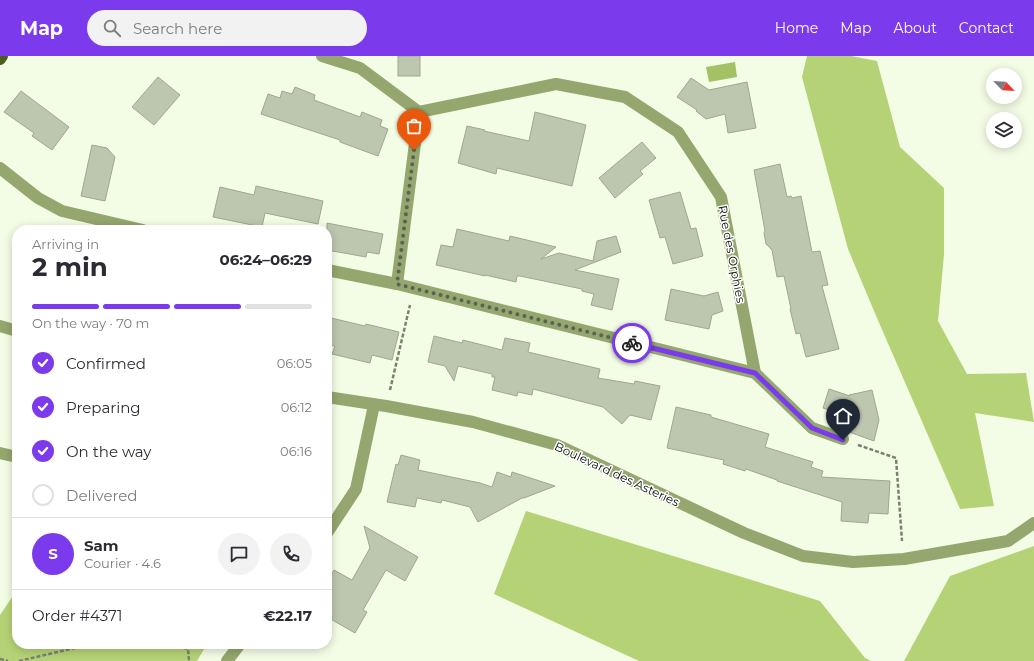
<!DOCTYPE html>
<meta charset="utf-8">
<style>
:root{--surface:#fff;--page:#f2f2f3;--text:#2b2b33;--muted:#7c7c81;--line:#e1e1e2;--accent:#7c3aed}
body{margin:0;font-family:Montserrat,sans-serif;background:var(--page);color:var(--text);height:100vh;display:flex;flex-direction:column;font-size:15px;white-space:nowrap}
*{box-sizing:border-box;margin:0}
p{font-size:13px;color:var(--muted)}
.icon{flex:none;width:22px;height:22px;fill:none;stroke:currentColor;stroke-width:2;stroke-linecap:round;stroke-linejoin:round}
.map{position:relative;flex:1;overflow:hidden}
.details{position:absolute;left:12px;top:169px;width:320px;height:424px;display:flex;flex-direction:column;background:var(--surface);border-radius:16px;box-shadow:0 2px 10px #0003}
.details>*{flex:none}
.needle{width:26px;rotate:115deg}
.fabs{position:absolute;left:986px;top:12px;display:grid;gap:8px}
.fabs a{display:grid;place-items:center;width:36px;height:36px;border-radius:50%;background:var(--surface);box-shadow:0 2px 10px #0003;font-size:20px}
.pin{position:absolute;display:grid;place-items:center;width:34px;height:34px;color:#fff;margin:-41px -17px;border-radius:50% 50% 50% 0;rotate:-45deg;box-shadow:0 0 4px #0007}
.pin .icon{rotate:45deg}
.courier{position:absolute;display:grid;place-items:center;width:40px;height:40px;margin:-20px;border:3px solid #7c3aed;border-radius:50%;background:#fff;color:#222;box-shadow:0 1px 5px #0007}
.head em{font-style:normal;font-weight:700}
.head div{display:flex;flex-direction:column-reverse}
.head{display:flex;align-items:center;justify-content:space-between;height:68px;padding:0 20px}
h1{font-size:26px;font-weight:700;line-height:30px}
.bar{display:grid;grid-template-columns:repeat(4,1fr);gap:6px 4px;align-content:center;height:48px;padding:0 20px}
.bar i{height:5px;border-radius:3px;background:var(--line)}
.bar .active{background:var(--accent)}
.bar p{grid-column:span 4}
.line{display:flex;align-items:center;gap:10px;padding:0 20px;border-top:1px solid var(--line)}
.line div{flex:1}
.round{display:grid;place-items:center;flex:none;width:42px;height:42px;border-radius:21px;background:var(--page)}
ol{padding:0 20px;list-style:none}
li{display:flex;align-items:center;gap:12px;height:44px}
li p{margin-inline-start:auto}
li .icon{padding:4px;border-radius:50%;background:var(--accent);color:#fff;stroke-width:4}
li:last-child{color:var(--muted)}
li i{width:22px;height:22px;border:2px solid var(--line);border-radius:50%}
header{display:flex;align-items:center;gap:24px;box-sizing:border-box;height:56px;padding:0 20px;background:var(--accent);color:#fff}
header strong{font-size:19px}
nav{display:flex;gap:22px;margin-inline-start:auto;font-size:14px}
.search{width:280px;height:36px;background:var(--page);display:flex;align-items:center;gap:10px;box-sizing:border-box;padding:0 14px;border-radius:22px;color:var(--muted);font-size:15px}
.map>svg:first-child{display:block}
.forest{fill:#b5d376}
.water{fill:#a4c165}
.building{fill:#bdc6af;stroke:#9fa791}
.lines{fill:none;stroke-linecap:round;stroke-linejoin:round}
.path{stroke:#7b8171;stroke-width:2.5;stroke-dasharray:4 2;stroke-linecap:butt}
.minor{stroke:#94a76e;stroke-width:12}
.major{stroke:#4b5e1c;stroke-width:12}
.done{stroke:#5c6154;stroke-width:4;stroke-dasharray:0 7.2}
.route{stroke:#7c3aed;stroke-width:5}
.labels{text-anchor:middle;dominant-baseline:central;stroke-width:3;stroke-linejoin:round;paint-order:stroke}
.street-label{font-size:12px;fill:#0a0d06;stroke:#fff}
</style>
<header>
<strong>Map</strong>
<div class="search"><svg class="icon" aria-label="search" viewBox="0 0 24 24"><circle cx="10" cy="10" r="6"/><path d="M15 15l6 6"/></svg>Search here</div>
<nav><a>Home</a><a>Map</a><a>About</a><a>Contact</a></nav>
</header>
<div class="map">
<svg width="1034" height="605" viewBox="0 0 1034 605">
<rect width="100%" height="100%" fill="#f3fce4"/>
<g class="forest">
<path d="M807 0H851L877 5 900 91 944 132V198L938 265 967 318 1026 317 1034 366 975 357 994 450 960 453 877 262 848 193 802 21Z"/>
<path d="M526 455 820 545 865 602 871 605H639L494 538Z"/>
<path d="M1034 490V605H904L950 520Z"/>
<path d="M17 534V588H207L197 605H0V559Z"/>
</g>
<path class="water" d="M735 6 737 21 709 26 706 11Z"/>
<g class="building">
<rect x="398" y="0" width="22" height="20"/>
<path d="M158 21 180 39 154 69 132 51Z"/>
<path d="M691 22 709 34 747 26 756 72 728 77 725 58 706 63 696 55 697 54 677 41Z"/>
<path d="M295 31 315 39 314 44 360 61 362 56 382 64 380 70 388 73 378 100 340 86V84L261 58 268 38 280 42 282 35 292 38Z"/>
<path d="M21 35 69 71 52 94 32 80 34 77 4 56Z"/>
<path d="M535 56 586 69 572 130 497 112 496 118 458 107 467 70 485 74 484 75 529 85Z"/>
<path d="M642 86 656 102 640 115 643 118 615 142 599 122Z"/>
<path d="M92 89 107 92 115 101 105 145 81 140Z"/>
<path d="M780 108 787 141 791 140 792 142 801 140 812 196 820 195 828 229 822 230 839 293 806 301 800 277 796 278 790 253H791L784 220 777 221 772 194 766 188 764 177 765 175 754 114Z"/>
<path d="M256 130 323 145 318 168 265 157 262 171 213 161 220 131 254 139Z"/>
<path d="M680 136 691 173 696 172 703 200 673 208 665 181 660 182 649 144Z"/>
<path d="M327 167 383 178 379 198 367 196 366 201 327 194Z"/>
<path d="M457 173 509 185 510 180 556 191 541 203 559 197 593 205 597 185 616 180 621 196 575 214 619 223 612 254 591 249 594 238 582 235V233L520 220H517L516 226 485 219V220L436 209 441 189 453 191Z"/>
<path d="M671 233 704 240 718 236 723 255 712 259 709 273 665 264Z"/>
<path d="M327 261 365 270 366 268 399 276 392 304 372 299 370 307 332 298 335 290 327 289Z"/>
<path d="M434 280 462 287 463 284 502 294 505 282 530 287 528 296 600 313 598 322 634 328 635 325 660 330 651 364 630 359 622 368 603 351 533 333 532 339 518 336 517 340 492 334 495 321H492V318L458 310 454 325 445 310 428 306Z"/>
<path d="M829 333 850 340 849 339 872 334 879 364 874 385 849 376 852 364 842 361 843 359 823 352Z"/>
<path d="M676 351 711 359V361L769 378 765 391 813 406 811 411 823 415 821 421 890 425 888 458 869 457 868 467 841 465 842 446 777 425V424L746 413 745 415 723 408 724 404 667 392Z"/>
<path d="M401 399 420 404 418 414 480 427 492 431 497 416 511 421 512 416 555 430 524 442H522L478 466 470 451 442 444 441 447 417 442 415 451 387 446 396 408 398 409Z"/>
<path d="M364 470 418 501 405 525 386 514 363 554 367 556 355 577 327 561V526L334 514 352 524 370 492Z"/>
</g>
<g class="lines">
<g class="path">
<path d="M390 334 410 249"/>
<path d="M858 389 896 402 902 485"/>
<path d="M172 588 188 593 189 605"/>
<path d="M0 603 8 605"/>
<path d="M19 605 92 588"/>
</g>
<g class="minor">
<path d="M322 0 360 12 419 56"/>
<path d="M0 112 38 142 62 155 143 174"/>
<path d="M327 214 397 228 755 317 812 372 843 383"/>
<path d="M397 228 419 56 556 28 625 41 678 76 721 141 755 317"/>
<path d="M0 270 17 275"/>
<path d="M327 341 386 350 473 366 557 389 744 477 803 500 853 506 904 503 1008 485 1034 467"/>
<path d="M0 397 17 401"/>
<path d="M327 477 356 433 374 349"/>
<path d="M227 605 240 588"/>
</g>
<path class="major" d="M0 3 2 0"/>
</g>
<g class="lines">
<path class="done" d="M414 94 397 228 632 287"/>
<path class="route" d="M632 287 755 317 812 372 843 384"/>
</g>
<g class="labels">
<g class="street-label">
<text transform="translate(732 198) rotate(79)">Rue des Orphies</text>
<text transform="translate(617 418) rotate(25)">Boulevard des Asteries</text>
</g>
</g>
</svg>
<div class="fabs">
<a><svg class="needle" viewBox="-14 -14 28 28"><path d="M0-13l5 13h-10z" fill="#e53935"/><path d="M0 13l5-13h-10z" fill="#7c7c81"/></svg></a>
<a><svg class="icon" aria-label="layers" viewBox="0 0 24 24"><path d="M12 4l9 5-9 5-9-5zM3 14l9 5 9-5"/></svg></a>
</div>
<div class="pin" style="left:414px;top:94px;background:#ea580c"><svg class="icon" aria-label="bag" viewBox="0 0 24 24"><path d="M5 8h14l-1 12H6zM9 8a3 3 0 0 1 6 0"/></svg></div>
<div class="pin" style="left:843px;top:384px;background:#1f2937"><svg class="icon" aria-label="home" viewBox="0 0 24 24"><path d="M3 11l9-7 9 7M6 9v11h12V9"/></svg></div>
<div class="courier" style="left:632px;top:287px"><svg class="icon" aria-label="bike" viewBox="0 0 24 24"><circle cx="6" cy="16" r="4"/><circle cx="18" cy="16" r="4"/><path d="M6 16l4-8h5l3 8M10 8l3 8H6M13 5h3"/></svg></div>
<section class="details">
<div class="head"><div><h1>2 min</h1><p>Arriving in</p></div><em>06:24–06:29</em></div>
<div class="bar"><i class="active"></i><i class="active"></i><i class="active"></i><i></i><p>On the way · 70 m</p></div>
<ol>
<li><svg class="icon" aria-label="check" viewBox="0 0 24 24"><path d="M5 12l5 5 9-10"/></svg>Confirmed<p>06:05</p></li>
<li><svg class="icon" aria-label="check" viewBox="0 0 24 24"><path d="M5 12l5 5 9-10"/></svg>Preparing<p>06:12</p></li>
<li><svg class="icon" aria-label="check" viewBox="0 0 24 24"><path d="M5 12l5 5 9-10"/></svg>On the way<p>06:16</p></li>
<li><i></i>Delivered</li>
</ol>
<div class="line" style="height:72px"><b class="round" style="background:var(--accent);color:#fff">S</b><div><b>Sam</b><p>Courier · 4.6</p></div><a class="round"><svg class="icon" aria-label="chat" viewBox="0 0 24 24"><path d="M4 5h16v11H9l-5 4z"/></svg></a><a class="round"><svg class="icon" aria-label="phone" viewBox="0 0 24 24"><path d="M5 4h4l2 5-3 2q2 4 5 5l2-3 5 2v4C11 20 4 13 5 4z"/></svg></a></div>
<div class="line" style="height:52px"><div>Order #4371</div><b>€22.17</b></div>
</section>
</div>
